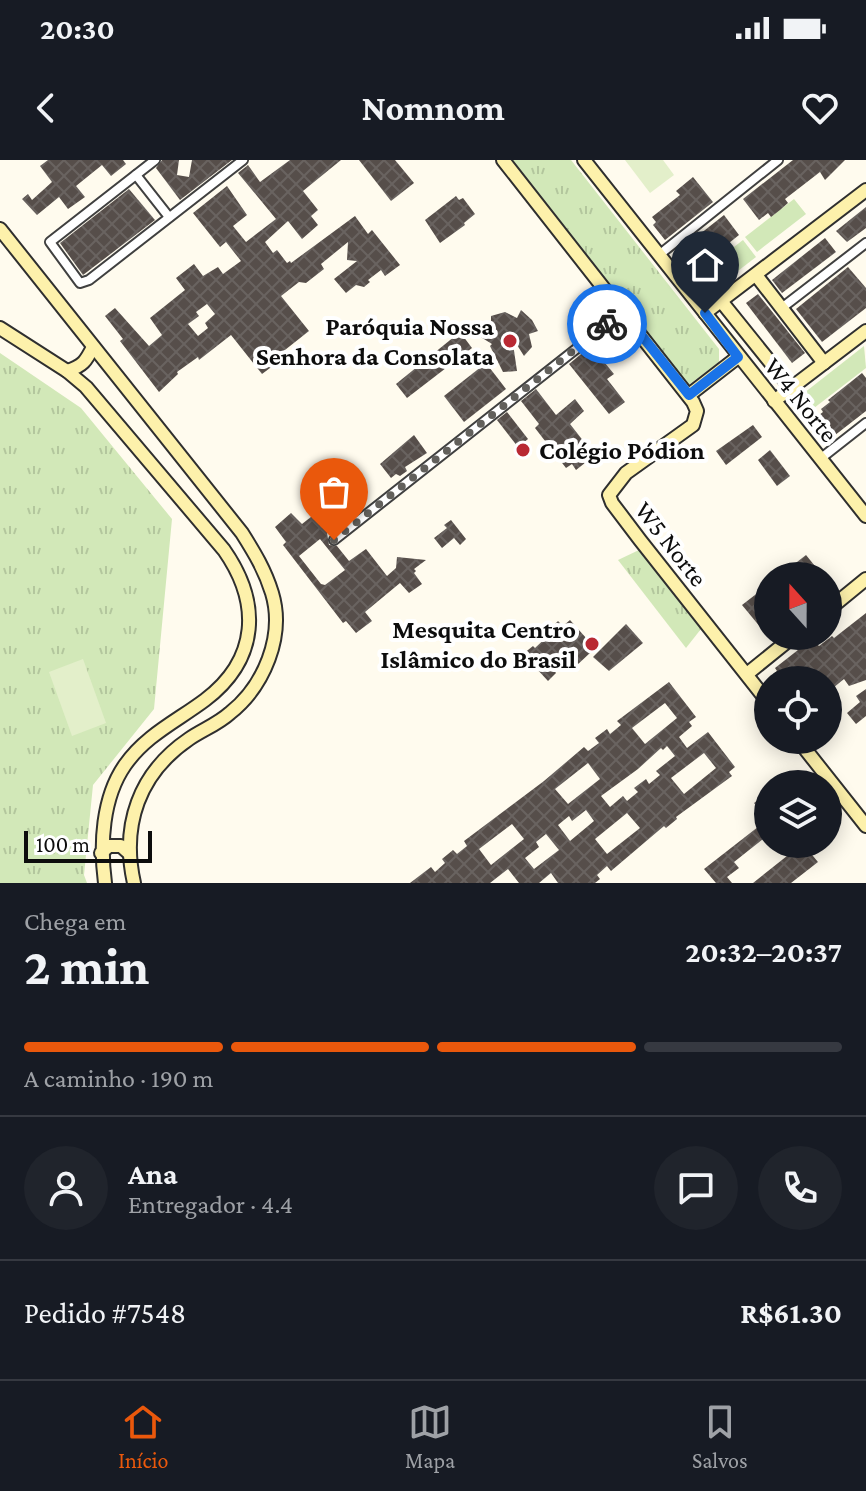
<!DOCTYPE html>
<html lang="pt">
<meta charset="utf-8">
<style>
:root{--surface:#171b24;--page:#20242c;--text:#f1f3f6;--muted:#9ea1a6;--line:#363941;--accent:#ea580c}
body{margin:0;font-family:"Crimson Pro",serif;background:var(--page);color:var(--text);height:100vh;display:flex;flex-direction:column;font-size:30px;white-space:nowrap}
*{box-sizing:border-box;margin:0}
p{font-size:26px;color:var(--muted)}
.icon{flex:none;width:44px;height:44px;fill:none;stroke:currentColor;stroke-width:2;stroke-linecap:round;stroke-linejoin:round}
.map{position:relative;height:723px;overflow:hidden}
.sheet{display:flex;flex-direction:column;background:var(--surface);flex:1}
.sheet>*{flex:none}
.needle{width:52px;rotate:339deg}
.fabs{position:absolute;left:754px;top:402px;display:grid;gap:16px}
.fabs a{display:grid;place-items:center;width:88px;height:88px;border-radius:50%;background:var(--surface);box-shadow:0 4px 20px #0003;font-size:40px}
.scale{position:absolute;left:24px;bottom:20px;width:128px;box-sizing:border-box;padding-left:8px;border:4px solid #0d0d0d;border-top:0;font-size:22px;line-height:28px;white-space:nowrap;color:#0d0d0d;-webkit-text-stroke:6px #fff;paint-order:stroke}
.pin{position:absolute;display:grid;place-items:center;width:68px;height:68px;color:#fff;margin:-82px -34px;border-radius:50% 50% 50% 0;rotate:-45deg;box-shadow:0 0 8px #0007}
.pin .icon{rotate:45deg}
.courier{position:absolute;display:grid;place-items:center;width:80px;height:80px;margin:-40px;border:6px solid #1a73e8;border-radius:50%;background:#fff;color:#222;box-shadow:0 2px 10px #0007}
.overview em{font-style:normal;font-weight:700}
.overview div{display:flex;flex-direction:column-reverse}
.overview{display:flex;align-items:center;justify-content:space-between;height:136px;padding:0 24px}
h1{font-size:52px;font-weight:700;line-height:60px}
.bar{display:grid;grid-template-columns:repeat(4,1fr);gap:12px 8px;align-content:center;height:96px;padding:0 24px}
.bar i{height:10px;border-radius:6px;background:var(--line)}
.bar .selected{background:var(--accent)}
.bar p{grid-column:span 4}
.line{display:flex;align-items:center;gap:20px;padding:0 24px;border-top:2px solid var(--line)}
.line div{flex:1}
.round{display:grid;place-items:center;flex:none;width:84px;height:84px;border-radius:42px;background:var(--page)}
.status{display:flex;justify-content:space-between;align-items:center;height:56px;padding:0 40px;background:var(--surface);direction:ltr}
.status svg{height:22px;fill:currentColor}
header{display:flex;justify-content:space-between;align-items:center;height:104px;padding:0 24px;background:var(--surface);font-size:36px;font-weight:700}
.tabs{display:flex;justify-content:space-around;align-items:center;height:112px;border-top:2px solid var(--line);background:var(--surface);font-size:22px;color:var(--muted)}
.tabs a{display:grid;justify-items:center;gap:4px}
.tabs .selected{color:var(--accent)}
.map>svg:first-child{display:block}
.grass{fill:url(#grass-tufts)}
.garden{fill:#d2e8b8}
.pitch{fill:#e3efca}
.building{fill:url(#building-cross-hatch);fill-rule:evenodd}
.lines{fill:none;stroke-linecap:round;stroke-linejoin:round}
.street-casing{stroke:#404040;stroke-width:12}
.secondary-casing{stroke:#2f2f2f;stroke-width:16}
.street{stroke:#fff;stroke-width:8}
.secondary{stroke:#fdf1ab;stroke-width:12}
.done{stroke:#62605c;stroke-width:8;stroke-dasharray:0 14.4}
.route{stroke:#1a73e8;stroke-width:10}
.poi-dot{fill:#b92933;stroke:#fff;stroke-width:3}
.labels{text-anchor:middle;dominant-baseline:central;stroke-width:8;stroke-linejoin:round;paint-order:stroke}
.poi-label{font-size:26px;font-weight:bold;fill:#0d0d0d;stroke:#fff;text-anchor:end}
.street-label{font-size:26px;fill:#0d0d0d;stroke:#fff}
</style>
<div class="status"><b>20:30</b><svg viewBox="0 0 49 12"><path d="M0 12V9h3v3zM5 12V6h3v6zM10 12V3h3v9zM15 12V0h3v12zM26 1h20v11H26zM47 4h2v5h-2z"/></svg></div>
<header><svg class="icon" aria-label="back" viewBox="0 0 24 24"><path d="M15 5l-7 7 7 7"/></svg>Nomnom<svg class="icon" aria-label="heart" viewBox="0 0 24 24"><path d="M12 20l-8-8c-3-5 5-10 8-4 3-6 11-1 8 4z"/></svg></header>
<div class="map">
<svg width="866" height="723" viewBox="0 0 866 723">
<defs>
<pattern id="grass-tufts" width="24" height="20" patternUnits="userSpaceOnUse" patternTransform="scale(2)"><rect width="24" height="20" fill="#d2e8b8"/><path d="M3 7l-1-3M5 7V3M7 7l1-3M15 17l-1-3M17 17v-4M19 17l1-3" fill="none" stroke="#b3c69d"/></pattern>
<pattern id="building-cross-hatch" width="8" height="8" patternUnits="userSpaceOnUse" patternTransform="scale(2)"><rect width="8" height="8" fill="#564e4a"/><path d="M0 0l8 8M0 8l8-8" fill="none" stroke="#696360"/></pattern>
</defs>
<rect width="100%" height="100%" fill="#fffbee"/>
<g class="grass">
<path d="M508 0H571L719 189V202L690 224H684Z"/>
<path d="M0 193 81 248 172 359 154 549 93 625 84 715 87 723H0Z"/>
<path d="M639 390 701 469 686 488 618 400Z"/>
</g>
<g class="garden">
<path d="M794 39 806 54 757 92 745 77Z"/>
<path d="M743 80 756 97 703 138 690 121Z"/>
<path d="M864 186 866 208 801 258 790 244Z"/>
</g>
<g class="pitch">
<path d="M625 0H663L674 15 650 33Z"/>
<path d="M83 499 106 563 72 576 49 512Z"/>
</g>
<g class="building">
<path d="M48 0H123L126 4 111 16 102 5 76 26 85 37 68 49 59 37 37 55 22 39 28 34 32 40 52 22 40 6Z"/>
<path d="M162 0H179L177 15 189 17 192 0H232L180 40 156 8Z"/>
<path d="M290 0H341L303 31 318 50 311 56 318 65 302 79 288 61 265 82 273 93 277 90 287 103 290 101 291 103 355 56 368 74 372 70 400 105 385 116 381 110 368 120 370 122 364 127 356 125 346 133 334 119 357 101 347 100 348 82 321 104 324 109 306 123 299 122 281 136 309 171 271 201 274 205 262 214 231 175 199 200 198 197 177 212 178 214 159 232 120 181 123 179 105 156 115 148 149 186 162 175 150 158 185 130 176 118 194 104 203 116 218 107 223 114 241 101 226 82 220 87 193 53 227 26 247 55 233 66 246 82 276 59 238 13 248 5 260 22ZM207 144 215 154 205 163 208 168 198 176 188 164 199 156 196 152Z"/>
<path d="M359 0H395L414 23 391 41Z"/>
<path d="M793 0H845L825 20 820 12 785 39 788 43 780 50 771 57 768 53 759 60 743 39Z"/>
<path d="M693 17 713 42 665 80 653 65 656 62 652 57 680 35 676 31Z"/>
<path d="M129 29 155 60 83 115 60 83Z"/>
<path d="M456 36 459 40 463 38 475 54 464 63 465 65 440 83 425 60Z"/>
<path d="M866 47V68L847 82 836 71Z"/>
<path d="M724 55 739 75 714 95 718 101 709 107 706 103 696 111 686 99 682 102 676 93Z"/>
<path d="M825 78 836 92 782 133 772 120Z"/>
<path d="M848 107 866 128V148L822 182 796 149Z"/>
<path d="M758 134 805 193 792 203 746 143Z"/>
<path d="M521 150 532 160 538 171 529 174 532 187 524 196 512 177 517 211 503 212 490 186 492 184 474 173 478 162 491 166V156L505 152 517 158Z"/>
<path d="M460 172 472 188 407 238 396 224Z"/>
<path d="M591 186 614 214 607 219 625 242 609 254 569 204Z"/>
<path d="M486 203 506 229 464 262 444 236Z"/>
<path d="M862 213 866 218V251L830 279 814 259 823 252 821 249 830 242 828 240Z"/>
<path d="M536 229 556 255 575 239 584 251 570 264 592 292 587 296 590 299 576 310 572 304 566 308 535 268 539 264 521 241Z"/>
<path d="M507 252 528 279 518 287 497 260Z"/>
<path d="M753 265 762 277 726 305 716 291Z"/>
<path d="M414 275 427 293 405 307 407 311 400 316 396 314 391 318 380 304Z"/>
<path d="M770 290 790 316 777 326 758 300Z"/>
<path d="M291 353 302 364 316 353 332 370 327 373 329 385 337 386 349 401 366 389 387 416 396 408 397 397 426 400 414 409 416 411 414 413 422 424 409 433 400 423 365 452 372 461 356 473 346 461 343 463 283 385 286 382 275 367ZM320 379 345 410 325 425 321 424 299 396Z"/>
<path d="M451 360 466 379 460 385 454 378 442 388 434 378 447 368 444 365Z"/>
<path d="M806 395 823 416H779Z"/>
<path d="M768 425V462L761 468 742 445Z"/>
<path d="M866 453V520L849 526 844 519 828 532V520H778L773 514 777 511 775 508 812 479 819 486 832 476 834 478Z"/>
<path d="M570 460 587 479 583 483 591 492 575 507 564 496 562 498 560 496 550 505 556 513 548 521 523 494 533 486 535 488 553 471 551 468 558 461 563 466Z"/>
<path d="M626 464 643 483 609 511 593 497Z"/>
<path d="M669 522 696 557 689 562 692 566 679 577 687 588 708 572 735 607 729 612 732 616 676 657 677 659 666 668 664 666 611 711 607 706 597 715 600 719 595 723H558L551 713 539 723H519L508 709 490 723H410L431 707 435 712 445 703 442 699 453 690 457 694 467 686 464 681 544 621 584 587 588 591 599 583 595 578 607 569 610 574 621 565 617 561ZM665 543 677 558 645 584 632 568ZM667 586 675 596 656 611 660 615 649 624 646 619 634 628 638 632 627 641 623 636 610 647 601 636 638 609 661 588 663 590ZM704 593 716 608 684 634 671 618ZM588 603 600 619 568 644 555 629ZM586 650 594 661 570 681 558 665 569 656 572 661ZM627 653 640 668 607 694 595 679ZM512 664 524 679 491 705 479 689ZM546 674 559 690 534 709 525 698 539 687 536 682Z"/>
<path d="M866 529V556L856 564 847 553 860 542 856 536Z"/>
<path d="M768 632V675L734 702 739 708 727 717 732 723H716L704 709 767 660 754 643Z"/>
<path d="M786 684H803L818 702 791 723H753L792 692Z"/>
</g>
<g class="lines">
<g class="street-casing">
<g id="street">
<path d="M155 0 50 82 80 123 89 120 243 0"/>
<path d="M136 15 169 57"/>
<path d="M659 95 778 0"/>
<path d="M783 147 866 83"/>
<path d="M820 299 866 263"/>
<path d="M334 380 623 152"/>
</g>
</g>
<g class="secondary-casing">
<g id="secondary">
<path d="M503 0 693 242 697 251 693 265 626 313 609 335 612 343 640 380 768 542"/>
<path d="M584 0 866 356"/>
<path d="M0 69 242 373C254 392 265 410 272 433 285 476 264 526 230 553 218 564 202 570 189 579 139 613 121 665 134 723"/>
<path d="M756 115 824 203"/>
<path d="M721 141 791 228"/>
<path d="M705 153 866 30"/>
<path d="M0 168 67 211 86 227 224 390C261 443 259 499 205 540 177 561 146 575 125 605 102 638 100 685 105 723"/>
<path d="M67 211C83 206 86 201 93 187"/>
<path d="M689 235 738 197"/>
<path d="M774 241 866 171"/>
<path d="M828 450 866 419"/>
<path d="M747 514 794 476"/>
<path d="M798 580 866 666"/>
<path d="M101 693 109 686H121L130 694"/>
</g>
</g>
<use href="#street" class="street"/>
<use href="#secondary" class="secondary"/>
</g>
<g class="lines">
<path class="done" d="M334 380 607 164"/>
<path class="route" d="M607 164 623 152 689 235 738 197 705 153"/>
</g>
<g class="poi-dot">
<circle cx="510" cy="181" r="8"/>
<circle cx="523" cy="290" r="8"/>
<circle cx="592" cy="484" r="8"/>
</g>
<g class="labels">
<g class="poi-label">
<text x="494" y="166">Paróquia Nossa<tspan x="494" dy="30">Senhora da Consolata</tspan></text>
<text x="539" y="290" text-anchor="start">Colégio Pódion</text>
<text x="576" y="469">Mesquita Centro<tspan x="576" dy="30">Islâmico do Brasil</tspan></text>
</g>
<g class="street-label">
<text transform="translate(801 240) rotate(51)">W4 Norte</text>
<text transform="translate(671 384) rotate(52)">W5 Norte</text>
</g>
</g>
</svg>
<div class="fabs">
<a><svg class="needle" viewBox="-14 -14 28 28"><path d="M0-13l5 13h-10z" fill="#e53935"/><path d="M0 13l5-13h-10z" fill="#9ea1a6"/></svg></a>
<a><svg class="icon" aria-label="locate" viewBox="0 0 24 24"><circle cx="12" cy="12" r="6"/><path d="M12 2v4M12 18v4M2 12h4M18 12h4"/></svg></a>
<a><svg class="icon" aria-label="layers" viewBox="0 0 24 24"><path d="M12 4l9 5-9 5-9-5zM3 14l9 5 9-5"/></svg></a>
</div>
<div class="scale">100 m</div>
<div class="pin" style="left:334px;top:380px;background:#ea580c"><svg class="icon" aria-label="bag" viewBox="0 0 24 24"><path d="M5 8h14l-1 12H6zM9 8a3 3 0 0 1 6 0"/></svg></div>
<div class="pin" style="left:705px;top:153px;background:#1f2937"><svg class="icon" aria-label="home" viewBox="0 0 24 24"><path d="M3 11l9-7 9 7M6 9v11h12V9"/></svg></div>
<div class="courier" style="left:607px;top:164px"><svg class="icon" aria-label="bike" viewBox="0 0 24 24"><circle cx="6" cy="16" r="4"/><circle cx="18" cy="16" r="4"/><path d="M6 16l4-8h5l3 8M10 8l3 8H6M13 5h3"/></svg></div>
</div>
<section class="sheet">
<div class="overview"><div><h1>2 min</h1><p>Chega em</p></div><em>20:32–20:37</em></div>
<div class="bar"><i class="selected"></i><i class="selected"></i><i class="selected"></i><i></i><p>A caminho · 190 m</p></div>
<div class="line" style="height:144px"><a class="round"><svg class="icon" aria-label="person" viewBox="0 0 24 24"><circle cx="12" cy="8" r="4"/><path d="M4 21q1-7 8-7t8 7"/></svg></a><div><b>Ana</b><p>Entregador · 4.4</p></div><a class="round"><svg class="icon" aria-label="chat" viewBox="0 0 24 24"><path d="M4 5h16v11H9l-5 4z"/></svg></a><a class="round"><svg class="icon" aria-label="phone" viewBox="0 0 24 24"><path d="M5 4h4l2 5-3 2q2 4 5 5l2-3 5 2v4C11 20 4 13 5 4z"/></svg></a></div>
<div class="line" style="height:104px"><div>Pedido #7548</div><b>R$61.30</b></div>
</section>
<nav class="tabs">
<a class="selected"><svg class="icon" aria-label="home" viewBox="0 0 24 24"><path d="M3 11l9-7 9 7M6 9v11h12V9"/></svg>Início</a>
<a><svg class="icon" aria-label="map" viewBox="0 0 24 24"><path d="M3 6l6-2 6 2 6-2v14l-6 2-6-2-6 2zM9 4v14M15 6v14"/></svg>Mapa</a>
<a><svg class="icon" aria-label="saved" viewBox="0 0 24 24"><path d="M7 4h10v16l-5-4-5 4z"/></svg>Salvos</a>
</nav>
